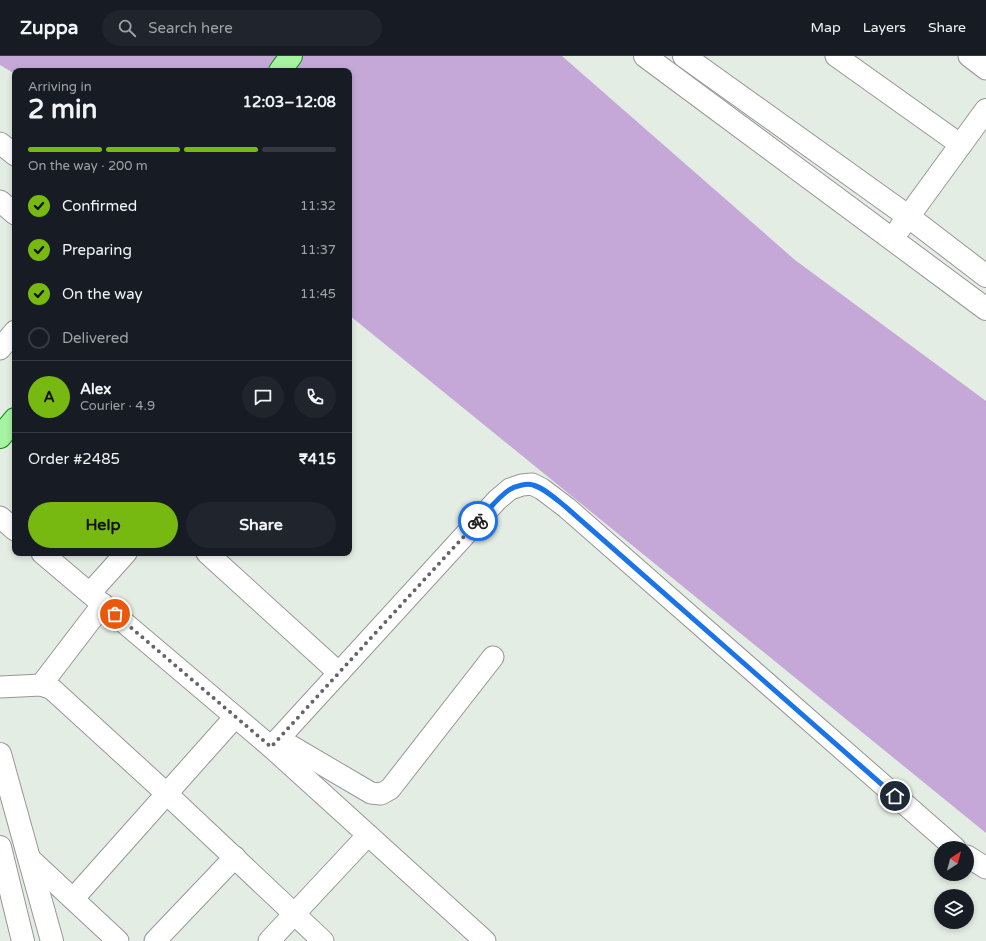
<!DOCTYPE html>
<meta charset="utf-8">
<style>
:root{--surface:#171b24;--page:#20242c;--text:#f1f3f6;--muted:#9ea1a6;--line:#363941;--accent:#77b911}
body{margin:0;font-family:"Varela Round",sans-serif;background:var(--page);color:var(--text);height:100vh;display:flex;flex-direction:column;font-size:15px;white-space:nowrap}
*{box-sizing:border-box;margin:0}
p{font-size:13px;color:var(--muted)}
.icon{flex:none;width:22px;height:22px;fill:none;stroke:currentColor;stroke-width:2;stroke-linecap:round;stroke-linejoin:round}
.map{position:relative;flex:1;overflow:hidden}
.details{position:absolute;left:12px;top:12px;width:340px;height:488px;display:flex;flex-direction:column;background:var(--surface);border-radius:8px;box-shadow:0 2px 6px #0003}
.details>*{flex:none}
.needle{width:26px;rotate:36deg}
.buttons{position:absolute;left:934px;top:785px;display:grid;gap:8px}
.buttons a{display:grid;place-items:center;width:40px;height:40px;border-radius:50%;background:var(--surface);box-shadow:0 2px 6px #0003;font-size:20px}
.pin{position:absolute;display:grid;place-items:center;width:34px;height:34px;color:#fff;margin:-17px;border:2px solid #fff;border-radius:50%;box-shadow:0 1px 4px #0007}
.courier{position:absolute;display:grid;place-items:center;width:40px;height:40px;margin:-20px;border:3px solid #1a73e8;border-radius:50%;background:#fff;color:#222;box-shadow:0 1px 5px #0007}
.headline em{font-style:normal;font-weight:800}
.headline div{display:flex;flex-direction:column-reverse}
.headline{display:flex;align-items:center;justify-content:space-between;height:68px;padding:0 16px}
h1{font-size:26px;font-weight:800;line-height:30px}
.bar{display:grid;grid-template-columns:repeat(4,1fr);gap:6px 4px;align-content:center;height:48px;padding:0 16px}
.bar i{height:5px;border-radius:3px;background:var(--line)}
.bar .current{background:var(--accent)}
.bar p{grid-column:span 4}
.line{display:flex;align-items:center;gap:10px;padding:0 16px;border-top:1px solid var(--line)}
.line div{flex:1}
.round{display:grid;place-items:center;flex:none;width:42px;height:42px;border-radius:21px;background:var(--page)}
ol{padding:0 16px;list-style:none}
li{display:flex;align-items:center;gap:12px;height:44px}
li p{margin-inline-start:auto}
li .icon{padding:4px;border-radius:50%;background:var(--accent);color:#111;stroke-width:4}
li:last-child{color:var(--muted)}
li i{width:22px;height:22px;border:2px solid var(--line);border-radius:50%}
.button{display:flex;gap:8px;margin-top:auto;padding:8px 16px}
.button a{flex:1;height:46px;border-radius:24px;background:var(--accent);color:#111;font-size:16px;font-weight:800;line-height:46px;text-align:center}
.button a+a{background:var(--page);color:var(--text)}
header{display:flex;align-items:center;gap:24px;box-sizing:border-box;height:56px;padding:0 20px;background:var(--surface);border-bottom:1px solid var(--line)}
header strong{font-size:19px}
nav{display:flex;gap:22px;margin-inline-start:auto;font-size:14px}
.search{width:280px;height:36px;background:var(--page);display:flex;align-items:center;gap:10px;box-sizing:border-box;padding:0 14px;border-radius:22px;color:var(--muted);font-size:15px}
.map>svg:first-child{display:block}
.water{fill:#c5a8d8}
.lines{fill:none;stroke-linecap:round;stroke-linejoin:round}
.minor-casing{stroke:#979797;stroke-width:23}
.tertiary-casing{stroke:#979797;stroke-width:24}
.primary-casing{stroke:#0c8a14;stroke-width:24}
.minor{stroke:#fff;stroke-width:21}
.tertiary{stroke:#fff;stroke-width:22}
.primary{stroke:#a6f4a2;stroke-width:22}
.done{stroke:#636663;stroke-width:4;stroke-dasharray:0 7.2}
.route{stroke:#1a73e8;stroke-width:5}
</style>
<header>
<strong>Zuppa</strong>
<div class="search"><svg class="icon" aria-label="search" viewBox="0 0 24 24"><circle cx="10" cy="10" r="6"/><path d="M15 15l6 6"/></svg>Search here</div>
<nav><a>Map</a><a>Layers</a><a>Share</a></nav>
</header>
<div class="map">
<svg width="986" height="885" viewBox="0 0 986 885">
<rect width="100%" height="100%" fill="#e4ede4"/>
<path class="water" d="M0 0H562L795 204 986 345V777L349 259V15H15V18L0 9Z"/>
<g class="lines">
<g class="minor-casing">
<g id="minor">
<path d="M836 0 961 89"/>
<path d="M969 0 986 13"/>
<path d="M0 87 15 99"/>
<path d="M0 145 15 158"/>
<path d="M0 293 15 275"/>
<path d="M0 461 15 474"/>
<path d="M42 497 271 691 485 885"/>
<path d="M207 497 339 617"/>
<path d="M90 537 126 497"/>
<path d="M41 629 103 548"/>
<path d="M0 631 41 629 52 633 167 738 323 885"/>
<path d="M279 683 371 737 381 738 390 733 493 601"/>
<path d="M271 691 497 444 510 433 522 429 532 428 542 433 567 452 955 792"/>
<path d="M967 800 986 812"/>
<path d="M29 802 118 885"/>
<path d="M73 843 235 661"/>
<path d="M155 885 235 801"/>
<path d="M269 885 368 779"/>
</g>
</g>
<g class="tertiary-casing">
<g id="tertiary">
<path d="M645 0 986 253"/>
<path d="M684 0 909 161 986 220"/>
<path d="M900 172 986 54"/>
<path d="M0 698 52 885"/>
<path d="M0 791 23 885"/>
</g>
</g>
<g class="primary-casing">
<g id="primary">
<path d="M280 15 291 0"/>
<path d="M0 381 15 363"/>
</g>
</g>
<use href="#minor" class="minor"/>
<use href="#tertiary" class="tertiary"/>
<use href="#primary" class="primary"/>
</g>
<g class="lines">
<path class="done" d="M115 558 271 691 478 465"/>
<path class="route" d="M478 465C488 455 497 442 509 434 515 430 527 427 533 429 546 433 557 444 567 452L895 740"/>
</g>
</svg>
<div class="buttons">
<a><svg class="needle" viewBox="-14 -14 28 28"><path d="M0-13l5 13h-10z" fill="#e53935"/><path d="M0 13l5-13h-10z" fill="#9ea1a6"/></svg></a>
<a><svg class="icon" aria-label="layers" viewBox="0 0 24 24"><path d="M12 4l9 5-9 5-9-5zM3 14l9 5 9-5"/></svg></a>
</div>
<div class="pin" style="left:115px;top:558px;background:#ea580c"><svg class="icon" aria-label="bag" viewBox="0 0 24 24"><path d="M5 8h14l-1 12H6zM9 8a3 3 0 0 1 6 0"/></svg></div>
<div class="pin" style="left:895px;top:740px;background:#1f2937"><svg class="icon" aria-label="home" viewBox="0 0 24 24"><path d="M3 11l9-7 9 7M6 9v11h12V9"/></svg></div>
<div class="courier" style="left:478px;top:465px"><svg class="icon" aria-label="bike" viewBox="0 0 24 24"><circle cx="6" cy="16" r="4"/><circle cx="18" cy="16" r="4"/><path d="M6 16l4-8h5l3 8M10 8l3 8H6M13 5h3"/></svg></div>
<section class="details">
<div class="headline"><div><h1>2 min</h1><p>Arriving in</p></div><em>12:03–12:08</em></div>
<div class="bar"><i class="current"></i><i class="current"></i><i class="current"></i><i></i><p>On the way · 200 m</p></div>
<ol>
<li><svg class="icon" aria-label="check" viewBox="0 0 24 24"><path d="M5 12l5 5 9-10"/></svg>Confirmed<p>11:32</p></li>
<li><svg class="icon" aria-label="check" viewBox="0 0 24 24"><path d="M5 12l5 5 9-10"/></svg>Preparing<p>11:37</p></li>
<li><svg class="icon" aria-label="check" viewBox="0 0 24 24"><path d="M5 12l5 5 9-10"/></svg>On the way<p>11:45</p></li>
<li><i></i>Delivered</li>
</ol>
<div class="line" style="height:72px"><b class="round" style="background:var(--accent);color:#111">A</b><div><b>Alex</b><p>Courier · 4.9</p></div><a class="round"><svg class="icon" aria-label="chat" viewBox="0 0 24 24"><path d="M4 5h16v11H9l-5 4z"/></svg></a><a class="round"><svg class="icon" aria-label="phone" viewBox="0 0 24 24"><path d="M5 4h4l2 5-3 2q2 4 5 5l2-3 5 2v4C11 20 4 13 5 4z"/></svg></a></div>
<div class="line" style="height:52px"><div>Order #2485</div><b>₹415</b></div>
<div class="button"><a>Help</a><a>Share</a></div>
</section>
</div>
